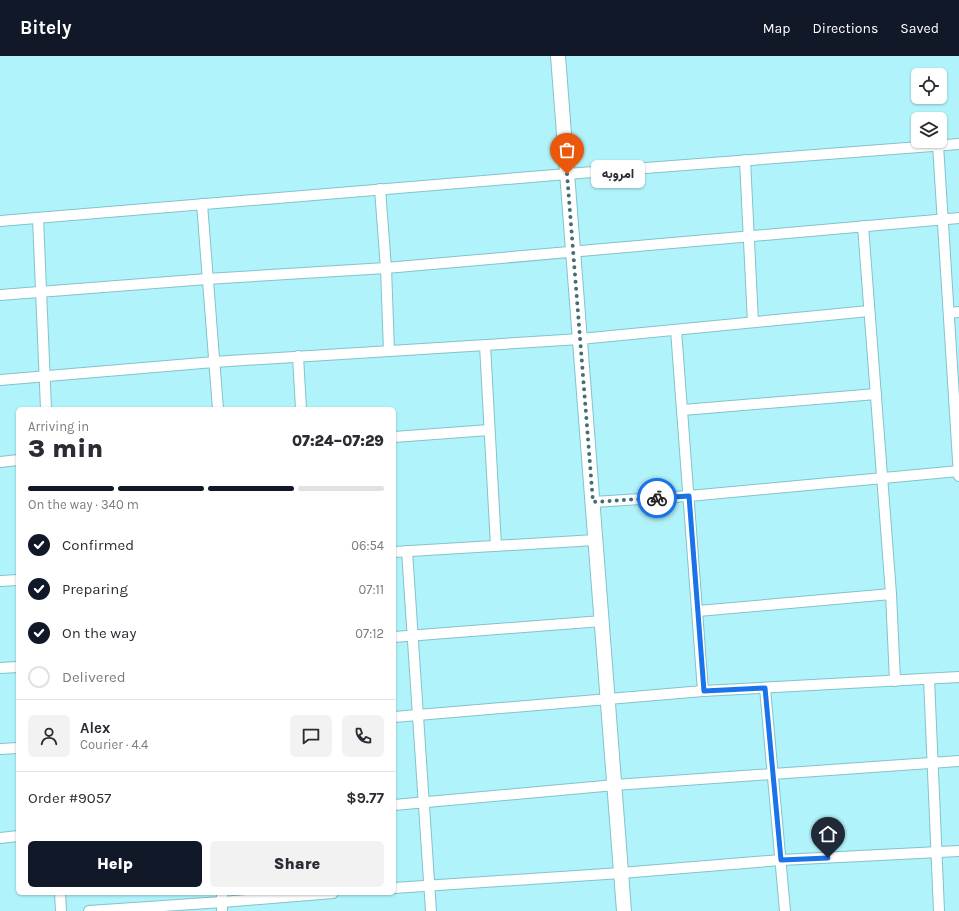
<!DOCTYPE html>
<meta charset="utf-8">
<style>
:root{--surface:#fff;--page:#f2f2f3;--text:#2b2b33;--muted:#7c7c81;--line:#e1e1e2;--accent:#111827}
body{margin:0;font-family:Karla,Vazirmatn,sans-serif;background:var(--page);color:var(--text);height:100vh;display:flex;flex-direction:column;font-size:15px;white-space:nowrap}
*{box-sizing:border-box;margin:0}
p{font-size:13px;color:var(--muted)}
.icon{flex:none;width:22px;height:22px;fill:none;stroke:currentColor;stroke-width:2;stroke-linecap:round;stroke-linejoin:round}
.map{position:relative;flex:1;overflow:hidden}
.drawer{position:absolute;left:16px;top:351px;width:380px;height:488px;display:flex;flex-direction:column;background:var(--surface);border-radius:6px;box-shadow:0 1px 3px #0004}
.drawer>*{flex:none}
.buttons{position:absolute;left:911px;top:12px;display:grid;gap:8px}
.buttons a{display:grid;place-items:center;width:36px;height:36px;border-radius:6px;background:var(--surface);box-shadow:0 1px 3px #0004;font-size:20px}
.pin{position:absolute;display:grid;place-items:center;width:34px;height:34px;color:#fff;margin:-41px -17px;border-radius:50% 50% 50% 0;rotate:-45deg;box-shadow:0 0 4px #0007}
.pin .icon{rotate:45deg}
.courier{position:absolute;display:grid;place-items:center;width:40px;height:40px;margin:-20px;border:3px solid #1a73e8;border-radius:50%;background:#fff;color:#222;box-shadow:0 1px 5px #0007}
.bubble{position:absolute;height:28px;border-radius:6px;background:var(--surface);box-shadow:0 1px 3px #0004;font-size:13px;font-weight:800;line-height:28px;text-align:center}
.overview em{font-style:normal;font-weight:800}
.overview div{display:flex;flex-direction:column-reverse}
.overview{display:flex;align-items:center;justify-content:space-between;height:68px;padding:0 12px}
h1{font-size:26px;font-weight:800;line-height:30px}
.bar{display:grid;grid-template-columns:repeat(4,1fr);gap:6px 4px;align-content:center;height:48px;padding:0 12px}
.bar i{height:5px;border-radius:3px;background:var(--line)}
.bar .selected{background:var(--accent)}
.bar p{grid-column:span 4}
.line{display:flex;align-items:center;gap:10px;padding:0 12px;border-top:1px solid var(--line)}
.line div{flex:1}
.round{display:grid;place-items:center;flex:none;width:42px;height:42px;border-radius:6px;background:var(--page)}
ol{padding:0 12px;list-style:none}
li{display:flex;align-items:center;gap:12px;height:44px}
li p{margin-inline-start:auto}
li .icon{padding:4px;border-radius:50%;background:var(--accent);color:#fff;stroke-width:4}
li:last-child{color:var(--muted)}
li i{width:22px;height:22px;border:2px solid var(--line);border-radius:50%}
.primary-button{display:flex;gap:8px;margin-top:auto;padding:8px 12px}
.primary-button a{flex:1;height:46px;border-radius:6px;background:var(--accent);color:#fff;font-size:16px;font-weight:800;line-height:46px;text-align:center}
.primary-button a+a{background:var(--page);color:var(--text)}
header{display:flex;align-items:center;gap:24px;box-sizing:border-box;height:56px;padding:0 20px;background:var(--accent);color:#fff}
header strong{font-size:19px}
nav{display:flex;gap:22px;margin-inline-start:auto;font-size:14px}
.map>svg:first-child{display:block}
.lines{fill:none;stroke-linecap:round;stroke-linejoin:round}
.street-casing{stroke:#83c3cb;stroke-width:12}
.secondary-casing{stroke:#83c3cb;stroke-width:16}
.street{stroke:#fff;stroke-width:10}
.secondary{stroke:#fff;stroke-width:14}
.done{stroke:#456e73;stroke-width:4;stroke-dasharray:0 7.2}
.route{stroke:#1a73e8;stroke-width:5}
</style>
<header>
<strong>Bitely</strong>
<nav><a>Map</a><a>Directions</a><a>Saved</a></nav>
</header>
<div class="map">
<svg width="959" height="855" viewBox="0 0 959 855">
<rect width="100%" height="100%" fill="#b1f3fb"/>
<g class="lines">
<g class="street-casing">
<g id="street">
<path d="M938 89 959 420"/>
<path d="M745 104 753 266"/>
<path d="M380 133 386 212 389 295"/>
<path d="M202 148 218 353"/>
<path d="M38 162 46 353"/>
<path d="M0 165 567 118 959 88"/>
<path d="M863 170 891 538 895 625"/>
<path d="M0 239 207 223 386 212 959 162"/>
<path d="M949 257 959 256"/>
<path d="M676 274 703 635"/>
<path d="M485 289 496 490"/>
<path d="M298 300 301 353"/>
<path d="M0 324 214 306 580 283 869 255"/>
<path d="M683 354 876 338"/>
<path d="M394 381 489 374"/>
<path d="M0 406 18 404"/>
<path d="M593 446 689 440 959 415"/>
<path d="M407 495 431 855"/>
<path d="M394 496 595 484"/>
<path d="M0 525 18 524"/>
<path d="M698 555 891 538"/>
<path d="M394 581 602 565"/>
<path d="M0 612 18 611"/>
<path d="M929 623 939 855"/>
<path d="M765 632 785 855"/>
<path d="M394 661 703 635 959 621"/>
<path d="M0 693 18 692"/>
<path d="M394 749 615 729 959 705"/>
<path d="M0 782 18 780"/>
<path d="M394 832 621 817 781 804 959 795"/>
<path d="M60 837 61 855"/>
<path d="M222 837V855"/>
<path d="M89 855 222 846 333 837"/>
</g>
</g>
<g class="secondary-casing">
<path id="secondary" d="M558 0 624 855"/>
</g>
<use href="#street" class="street"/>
<use href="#secondary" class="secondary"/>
</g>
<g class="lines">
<path class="done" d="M567 118 593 446 657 442"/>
<path class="route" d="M657 442 689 440 704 635 765 632 781 804 828 802"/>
</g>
</svg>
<div class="buttons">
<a><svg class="icon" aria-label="locate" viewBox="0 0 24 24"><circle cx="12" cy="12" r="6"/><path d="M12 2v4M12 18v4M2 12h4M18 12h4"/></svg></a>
<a><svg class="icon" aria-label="layers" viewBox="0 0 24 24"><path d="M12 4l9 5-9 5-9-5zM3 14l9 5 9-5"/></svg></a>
</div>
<div class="pin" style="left:567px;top:118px;background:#ea580c"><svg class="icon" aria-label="bag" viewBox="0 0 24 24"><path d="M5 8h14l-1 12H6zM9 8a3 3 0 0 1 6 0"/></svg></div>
<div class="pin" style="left:828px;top:802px;background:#1f2937"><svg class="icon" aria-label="home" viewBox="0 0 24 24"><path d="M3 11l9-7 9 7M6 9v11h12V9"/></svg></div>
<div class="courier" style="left:657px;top:442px"><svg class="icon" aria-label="bike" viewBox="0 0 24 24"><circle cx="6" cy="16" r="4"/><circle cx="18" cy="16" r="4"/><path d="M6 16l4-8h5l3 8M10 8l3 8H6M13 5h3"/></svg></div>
<div class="bubble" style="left:591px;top:104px;width:54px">امروبه</div>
<section class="drawer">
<div class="overview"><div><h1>3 min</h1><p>Arriving in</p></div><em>07:24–07:29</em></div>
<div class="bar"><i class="selected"></i><i class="selected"></i><i class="selected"></i><i></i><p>On the way · 340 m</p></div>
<ol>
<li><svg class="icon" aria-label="check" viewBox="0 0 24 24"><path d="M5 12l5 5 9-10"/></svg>Confirmed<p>06:54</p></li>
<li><svg class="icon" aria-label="check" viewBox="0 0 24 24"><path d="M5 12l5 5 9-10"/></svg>Preparing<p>07:11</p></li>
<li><svg class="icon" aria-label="check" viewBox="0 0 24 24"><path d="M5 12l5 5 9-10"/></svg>On the way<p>07:12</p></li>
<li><i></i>Delivered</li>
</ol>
<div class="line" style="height:72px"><a class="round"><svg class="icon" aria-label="person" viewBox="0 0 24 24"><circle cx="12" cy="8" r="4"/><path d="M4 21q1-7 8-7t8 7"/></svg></a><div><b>Alex</b><p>Courier · 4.4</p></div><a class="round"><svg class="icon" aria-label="chat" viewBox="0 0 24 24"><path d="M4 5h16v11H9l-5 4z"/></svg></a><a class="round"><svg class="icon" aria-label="phone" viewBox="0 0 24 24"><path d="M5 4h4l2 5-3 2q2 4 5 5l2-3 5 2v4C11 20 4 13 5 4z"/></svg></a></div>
<div class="line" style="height:52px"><div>Order #9057</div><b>$9.77</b></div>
<div class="primary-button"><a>Help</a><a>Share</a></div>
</section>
</div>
